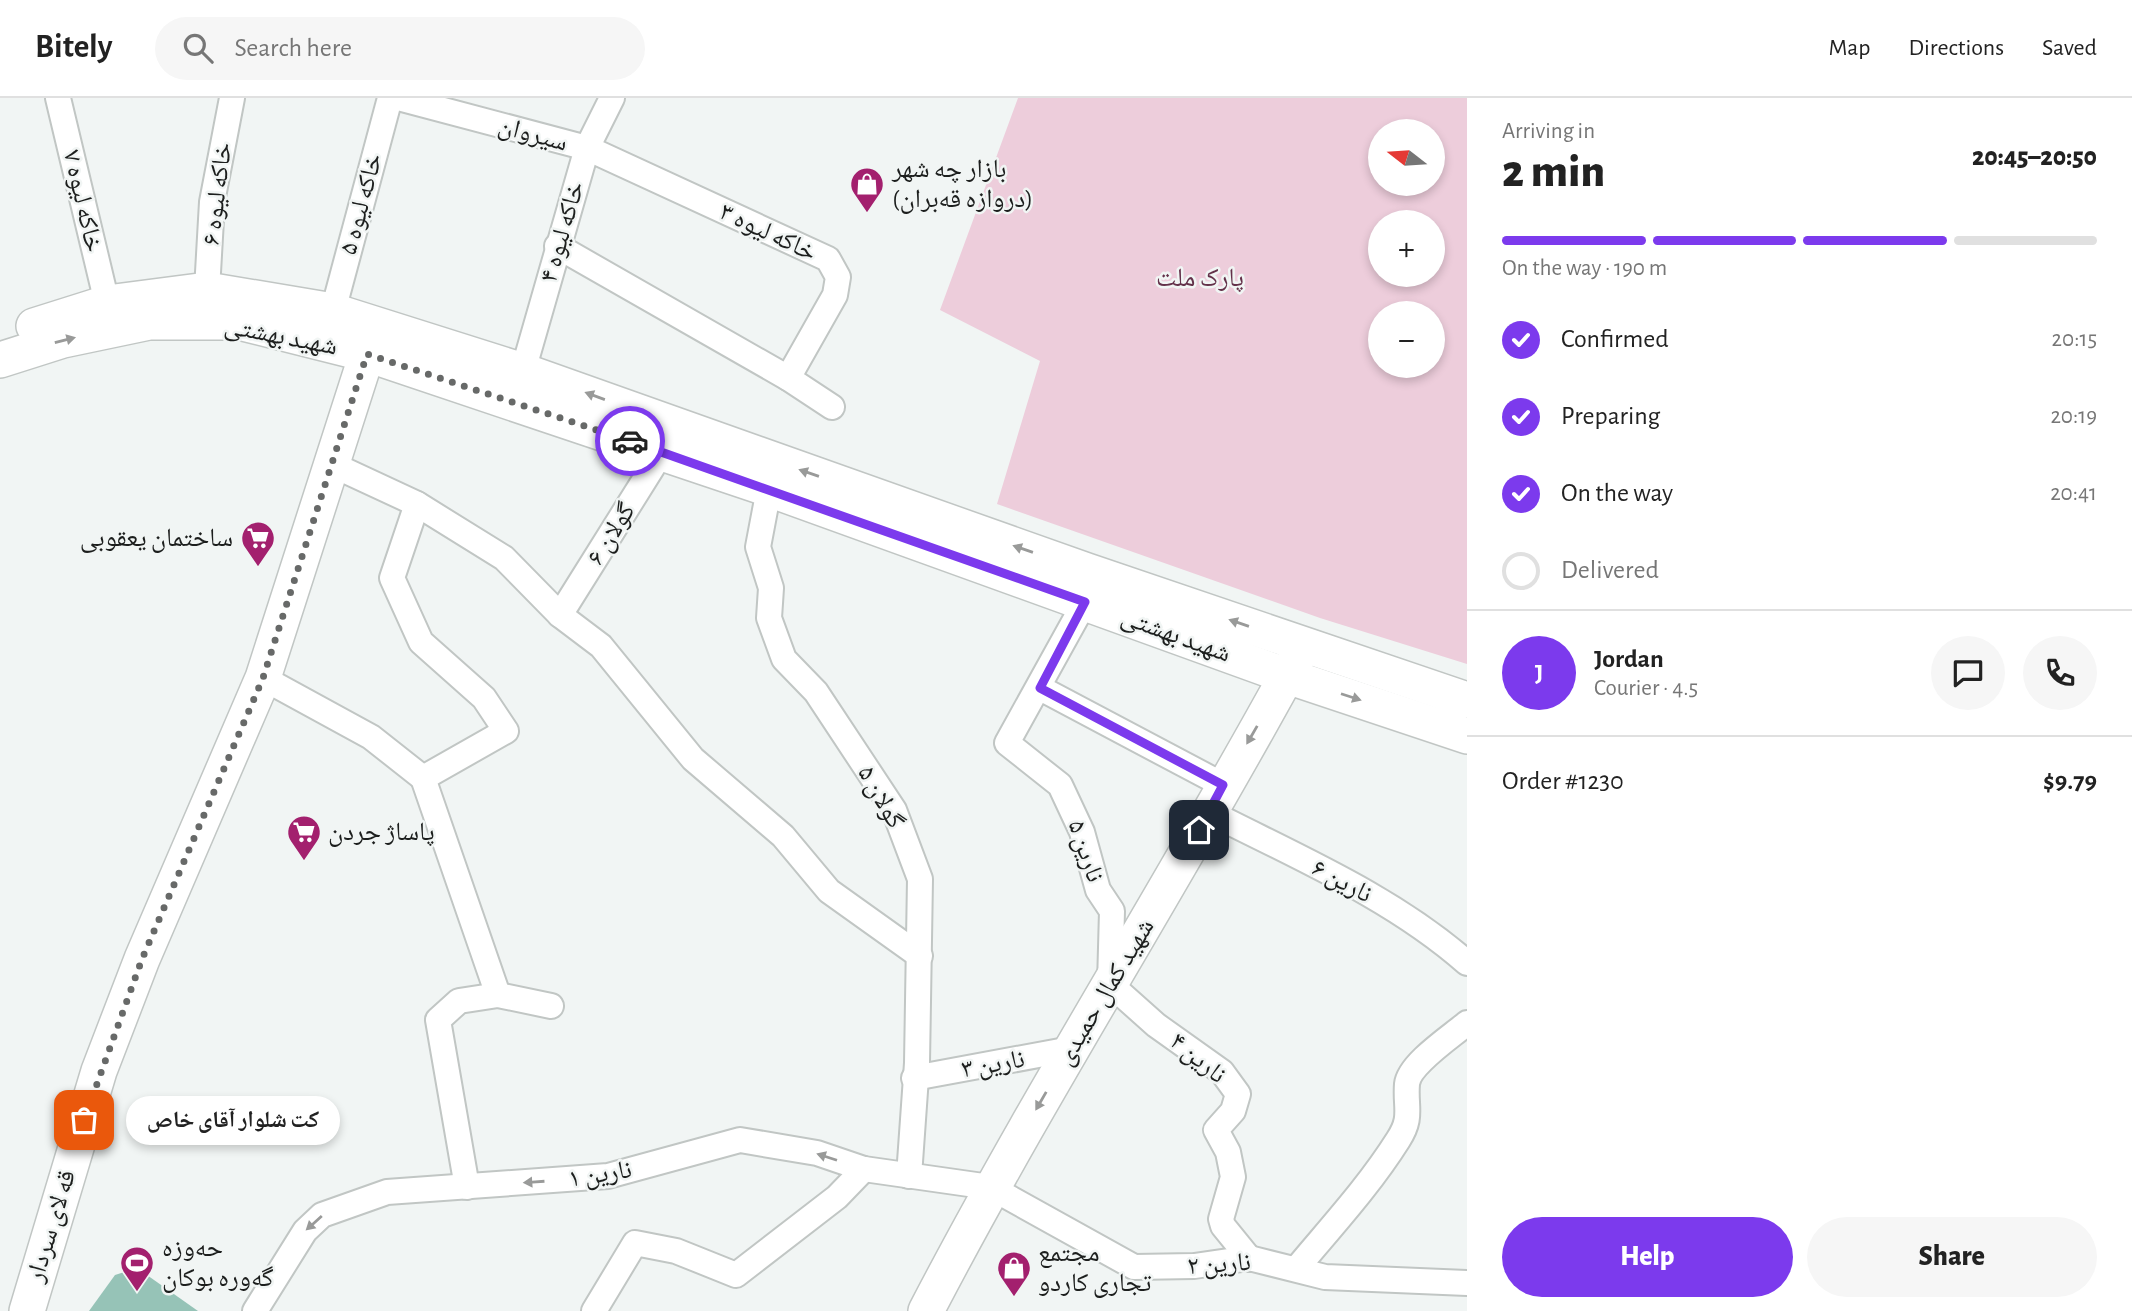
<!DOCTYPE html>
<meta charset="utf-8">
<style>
:root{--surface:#fff;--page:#f6f6f6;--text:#222;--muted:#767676;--line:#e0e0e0;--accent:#7c3aed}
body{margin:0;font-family:"Alegreya Sans","Noto Naskh Arabic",sans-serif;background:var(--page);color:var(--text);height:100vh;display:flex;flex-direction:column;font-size:26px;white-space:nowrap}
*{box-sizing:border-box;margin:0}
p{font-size:23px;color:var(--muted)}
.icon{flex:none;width:38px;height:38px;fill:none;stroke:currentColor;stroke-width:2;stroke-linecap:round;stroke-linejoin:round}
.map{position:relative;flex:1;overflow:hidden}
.details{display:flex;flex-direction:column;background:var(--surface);width:665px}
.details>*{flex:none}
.needle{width:46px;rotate:287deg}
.buttons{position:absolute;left:1368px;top:21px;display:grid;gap:14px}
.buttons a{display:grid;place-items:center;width:77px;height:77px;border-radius:50%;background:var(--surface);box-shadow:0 4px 10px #0003;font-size:35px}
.pin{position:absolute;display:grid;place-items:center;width:60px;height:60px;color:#fff;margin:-30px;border-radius:14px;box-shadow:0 4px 10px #0006}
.courier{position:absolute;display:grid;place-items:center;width:70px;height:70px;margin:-35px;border:5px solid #7c3aed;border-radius:50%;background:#fff;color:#222;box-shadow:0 2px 9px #0007}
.bubble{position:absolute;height:49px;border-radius:24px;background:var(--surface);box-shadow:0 4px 10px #0003;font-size:23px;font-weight:800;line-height:49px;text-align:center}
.summary em{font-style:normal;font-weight:800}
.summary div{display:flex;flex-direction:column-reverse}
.summary{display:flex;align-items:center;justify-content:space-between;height:119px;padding:0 35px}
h1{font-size:46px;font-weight:800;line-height:52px}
.bar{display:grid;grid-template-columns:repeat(4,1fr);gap:10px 7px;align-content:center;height:84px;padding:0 35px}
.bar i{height:9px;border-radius:5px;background:var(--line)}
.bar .on{background:var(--accent)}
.bar p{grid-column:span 4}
.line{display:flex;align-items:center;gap:18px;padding:0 35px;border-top:2px solid var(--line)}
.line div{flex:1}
.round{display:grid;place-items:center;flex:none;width:74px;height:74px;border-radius:37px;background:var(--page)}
ol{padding:0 35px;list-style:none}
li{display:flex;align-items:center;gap:21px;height:77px}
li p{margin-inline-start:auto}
li .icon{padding:7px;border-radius:50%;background:var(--accent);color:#fff;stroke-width:4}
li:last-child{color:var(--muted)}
li i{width:38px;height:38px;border:4px solid var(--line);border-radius:50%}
.cta{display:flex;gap:14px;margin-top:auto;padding:14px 35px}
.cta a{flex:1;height:80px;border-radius:42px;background:var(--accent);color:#fff;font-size:28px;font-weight:800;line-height:80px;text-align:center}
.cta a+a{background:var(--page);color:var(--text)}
header{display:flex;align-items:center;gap:42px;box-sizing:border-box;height:98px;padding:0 35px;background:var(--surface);border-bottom:2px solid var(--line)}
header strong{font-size:33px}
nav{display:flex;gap:38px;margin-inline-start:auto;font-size:24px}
.search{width:490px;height:63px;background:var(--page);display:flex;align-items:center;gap:18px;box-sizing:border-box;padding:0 24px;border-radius:38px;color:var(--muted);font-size:26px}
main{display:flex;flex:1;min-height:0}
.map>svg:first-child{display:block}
.green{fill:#edcddb;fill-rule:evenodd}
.water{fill:#96c3b7}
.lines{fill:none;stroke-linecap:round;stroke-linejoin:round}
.street-casing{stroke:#c1c6c4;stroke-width:28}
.secondary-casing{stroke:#c1c6c4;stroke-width:38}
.street{stroke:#fff;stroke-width:24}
.secondary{stroke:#fff;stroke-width:35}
.oneway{fill:#999a99}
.done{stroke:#676968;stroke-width:7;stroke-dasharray:0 12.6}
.route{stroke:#7c3aed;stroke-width:9}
.labels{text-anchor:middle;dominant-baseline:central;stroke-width:5;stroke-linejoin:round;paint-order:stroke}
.street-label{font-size:26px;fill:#1c1e1d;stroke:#f1f5f4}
.poi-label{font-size:26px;fill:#1c1e1d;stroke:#f1f5f4;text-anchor:start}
.park-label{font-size:26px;fill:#64314a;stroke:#f1f5f4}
</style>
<header>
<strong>Bitely</strong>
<div class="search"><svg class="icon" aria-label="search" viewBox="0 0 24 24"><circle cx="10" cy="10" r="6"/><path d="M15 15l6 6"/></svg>Search here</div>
<nav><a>Map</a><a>Directions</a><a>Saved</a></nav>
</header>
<main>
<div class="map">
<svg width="1467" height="1213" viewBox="0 0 1467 1213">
<rect width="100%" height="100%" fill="#f1f5f4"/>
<path class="green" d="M1018 0H1467V566L1320 520 997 406 1040 263 940 212ZM1381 33H1433V86H1381ZM1381 124H1433V177H1381ZM1381 215H1433V268H1381Z"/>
<path class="water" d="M137 1170 198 1213H89L115 1177Z"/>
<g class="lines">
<g class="street-casing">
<g id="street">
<path d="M58 0 107 205"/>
<path d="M398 0 587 50 828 161 838 179 835 197 788 280"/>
<path d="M557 148 788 280 832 309"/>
<path d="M207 192 212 104 232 0"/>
<path d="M333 213 390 0"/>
<path d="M523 273 587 50 612 0"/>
<path d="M331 366 417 406 504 460 560 517 601 548 693 661 783 738 829 793 920 858"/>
<path d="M769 391 758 449 771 490 769 520 784 561 816 594 894 712 920 781 917 965 909 1078"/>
<path d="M1085 504 1007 645 1060 687 1082 734 1098 792 1112 813 1110 886 1156 927 1222 974 1238 996 1233 1013 1216 1032 1228 1054 1233 1079 1221 1121 1223 1128 1249 1160"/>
<path d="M560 517 662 354"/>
<path d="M263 580 371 639 423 680 506 633 484 600 421 544 392 480 417 406"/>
<path d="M1040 590 1223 687"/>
<path d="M423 680 498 897"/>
<path d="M1209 714C1297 759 1392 799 1467 865"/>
<path d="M914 980 1071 951"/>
<path d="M467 1089 438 922 459 903 498 897 551 908"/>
<path d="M1297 1170C1332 1128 1369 1088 1398 1042 1413 1019 1405 1010 1407 986 1409 966 1452 938 1467 925"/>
<path d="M255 1213 305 1133 322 1117 387 1094 608 1078 740 1042 817 1055 864 1071 990 1089 1134 1169 1194 1168 1249 1160 1325 1179 1467 1185"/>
<path d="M594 1213 635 1145 676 1153 736 1177 837 1099 864 1071"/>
</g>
</g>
<g class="secondary-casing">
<g id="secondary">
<path d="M34 228 107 205 207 192 333 213 523 273 1087 473 1467 602"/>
<path d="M0 262 63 242 149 224H239L367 256 769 391 1287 578 1467 638"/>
<path d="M27 1213 99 973 142 861 263 580 367 256"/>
<path d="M926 1213C1042 990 1178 779 1297 559"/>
</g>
</g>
<use href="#street" class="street"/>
<use href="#secondary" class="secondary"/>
</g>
<defs><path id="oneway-solid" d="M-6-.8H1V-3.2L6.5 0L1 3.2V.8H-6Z" transform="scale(1.75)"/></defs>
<g class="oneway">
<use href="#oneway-solid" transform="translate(65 242) rotate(-14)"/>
<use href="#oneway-solid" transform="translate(595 298) rotate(-160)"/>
<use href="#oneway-solid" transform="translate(809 375) rotate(-161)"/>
<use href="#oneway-solid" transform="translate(1023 451) rotate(-161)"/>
<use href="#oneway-solid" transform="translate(1239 525) rotate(-161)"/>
<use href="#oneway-solid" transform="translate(1351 599) rotate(18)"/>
<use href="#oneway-solid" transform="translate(1252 637) rotate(120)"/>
<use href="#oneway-solid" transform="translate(1041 1003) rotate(120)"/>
<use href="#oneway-solid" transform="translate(827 1059) rotate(-162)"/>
<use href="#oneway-solid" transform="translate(534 1084) rotate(176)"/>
<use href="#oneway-solid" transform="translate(314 1125) rotate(138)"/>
</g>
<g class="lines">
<path class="done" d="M84 1022 142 861 263 580 367 256 630 343"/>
<path class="route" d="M630 343 1085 504 1040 590 1223 687 1199 732"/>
</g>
<defs>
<g id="shop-pin" transform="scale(1.75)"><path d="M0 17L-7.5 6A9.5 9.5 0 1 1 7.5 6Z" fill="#a3206e" stroke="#f1f5f4"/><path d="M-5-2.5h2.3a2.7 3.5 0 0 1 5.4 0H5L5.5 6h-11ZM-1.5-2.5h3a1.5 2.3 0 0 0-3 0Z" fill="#fff"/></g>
<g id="supermarket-pin" transform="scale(1.75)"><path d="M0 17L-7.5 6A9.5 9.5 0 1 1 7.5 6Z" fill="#a3206e" stroke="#f1f5f4"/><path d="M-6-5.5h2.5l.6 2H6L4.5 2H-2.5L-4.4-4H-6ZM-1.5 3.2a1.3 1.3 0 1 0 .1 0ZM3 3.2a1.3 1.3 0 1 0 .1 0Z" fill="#fff"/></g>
<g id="stadium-pin" transform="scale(1.75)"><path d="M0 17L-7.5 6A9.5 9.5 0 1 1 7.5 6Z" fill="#a3206e" stroke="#f1f5f4"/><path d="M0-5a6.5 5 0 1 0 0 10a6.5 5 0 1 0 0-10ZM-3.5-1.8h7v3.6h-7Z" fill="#fff"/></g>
</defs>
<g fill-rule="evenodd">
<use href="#shop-pin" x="867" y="86"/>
<use href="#supermarket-pin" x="258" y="440"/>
<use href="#supermarket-pin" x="304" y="734"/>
<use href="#stadium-pin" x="137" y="1165"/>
<use href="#shop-pin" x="1014" y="1170"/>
</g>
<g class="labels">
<g class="street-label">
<text transform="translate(533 36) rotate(15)">سیروان</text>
<text transform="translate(217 96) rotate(-83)">خاکه لیوه ۶</text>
<text transform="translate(83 103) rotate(77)">خاکه لیوه ۷</text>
<text transform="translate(361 106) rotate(-75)">خاکه لیوه ۵</text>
<text transform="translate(562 134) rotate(-74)">خاکه لیوه ۴</text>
<text transform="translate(768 134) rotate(25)">خاکه لیوه ۳</text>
<text transform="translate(281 238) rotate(11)">شهید بهشتی</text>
<text transform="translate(611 436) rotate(-58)">گولان ۶</text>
<text transform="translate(1176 537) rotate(20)">شهید بهشتی</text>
<text transform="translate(881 699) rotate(60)">گولان ۵</text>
<text transform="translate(1086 753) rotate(71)">نارین ۵</text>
<text transform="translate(1342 783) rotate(28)">نارین ۶</text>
<text transform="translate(1105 894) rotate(-59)">شهید کمال حمیدی</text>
<text transform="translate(1198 960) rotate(39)">نارین ۴</text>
<text transform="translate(993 966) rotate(-10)">نارین ۳</text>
<text transform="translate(600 1076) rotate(-9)">نارین ۱</text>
<text transform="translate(51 1128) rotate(-73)">قه لای سردار</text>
<text transform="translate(1219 1166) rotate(-4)">نارین ۲</text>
</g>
<g class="poi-label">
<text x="892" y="71">بازار چه شهر<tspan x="892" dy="30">(دروازه قه‌بران)</tspan></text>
<text x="233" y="440" text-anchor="end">ساختمان یعقوبی</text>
<text x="328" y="734">پاساژ جردن</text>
<text x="162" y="1150">حه‌وزه<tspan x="162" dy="30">گه‌وره بوکان</tspan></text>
<text x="1038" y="1155">مجتمع<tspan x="1038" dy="30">تجاری کاردو</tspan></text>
</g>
<g class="park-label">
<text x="1200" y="180">پارک ملت</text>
</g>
</g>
</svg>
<div class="buttons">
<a><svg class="needle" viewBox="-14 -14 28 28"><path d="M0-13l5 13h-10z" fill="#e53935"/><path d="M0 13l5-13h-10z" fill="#767676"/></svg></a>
<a>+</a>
<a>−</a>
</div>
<div class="pin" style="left:84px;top:1022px;background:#ea580c"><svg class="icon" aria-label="bag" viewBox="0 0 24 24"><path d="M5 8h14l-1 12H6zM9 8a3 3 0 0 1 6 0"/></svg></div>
<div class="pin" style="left:1199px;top:732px;background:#1f2937"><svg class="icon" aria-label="home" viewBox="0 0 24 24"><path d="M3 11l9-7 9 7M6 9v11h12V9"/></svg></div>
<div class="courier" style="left:630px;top:343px"><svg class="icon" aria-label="car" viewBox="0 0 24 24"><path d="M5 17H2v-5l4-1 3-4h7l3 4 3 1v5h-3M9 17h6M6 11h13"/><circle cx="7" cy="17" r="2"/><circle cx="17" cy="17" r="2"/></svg></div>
<div class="bubble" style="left:126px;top:998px;width:214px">کت شلوار آقای خاص</div>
</div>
<section class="details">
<div class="summary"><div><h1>2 min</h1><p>Arriving in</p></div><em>20:45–20:50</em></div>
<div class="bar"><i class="on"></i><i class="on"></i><i class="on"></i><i></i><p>On the way · 190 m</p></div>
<ol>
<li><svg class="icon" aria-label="check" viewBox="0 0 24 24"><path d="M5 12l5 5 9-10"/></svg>Confirmed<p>20:15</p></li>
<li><svg class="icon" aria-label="check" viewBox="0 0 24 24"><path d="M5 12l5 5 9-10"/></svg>Preparing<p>20:19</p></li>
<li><svg class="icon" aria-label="check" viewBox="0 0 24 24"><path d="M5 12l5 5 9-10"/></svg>On the way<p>20:41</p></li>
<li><i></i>Delivered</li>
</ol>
<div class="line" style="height:126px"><b class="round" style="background:var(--accent);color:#fff">J</b><div><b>Jordan</b><p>Courier · 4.5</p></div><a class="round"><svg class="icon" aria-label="chat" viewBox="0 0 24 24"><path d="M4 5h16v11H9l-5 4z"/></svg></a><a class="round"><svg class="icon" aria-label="phone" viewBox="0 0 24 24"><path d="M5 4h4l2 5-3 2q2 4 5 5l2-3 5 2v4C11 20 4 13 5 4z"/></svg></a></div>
<div class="line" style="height:91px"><div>Order #1230</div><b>$9.79</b></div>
<div class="cta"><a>Help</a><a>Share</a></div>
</section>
</main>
